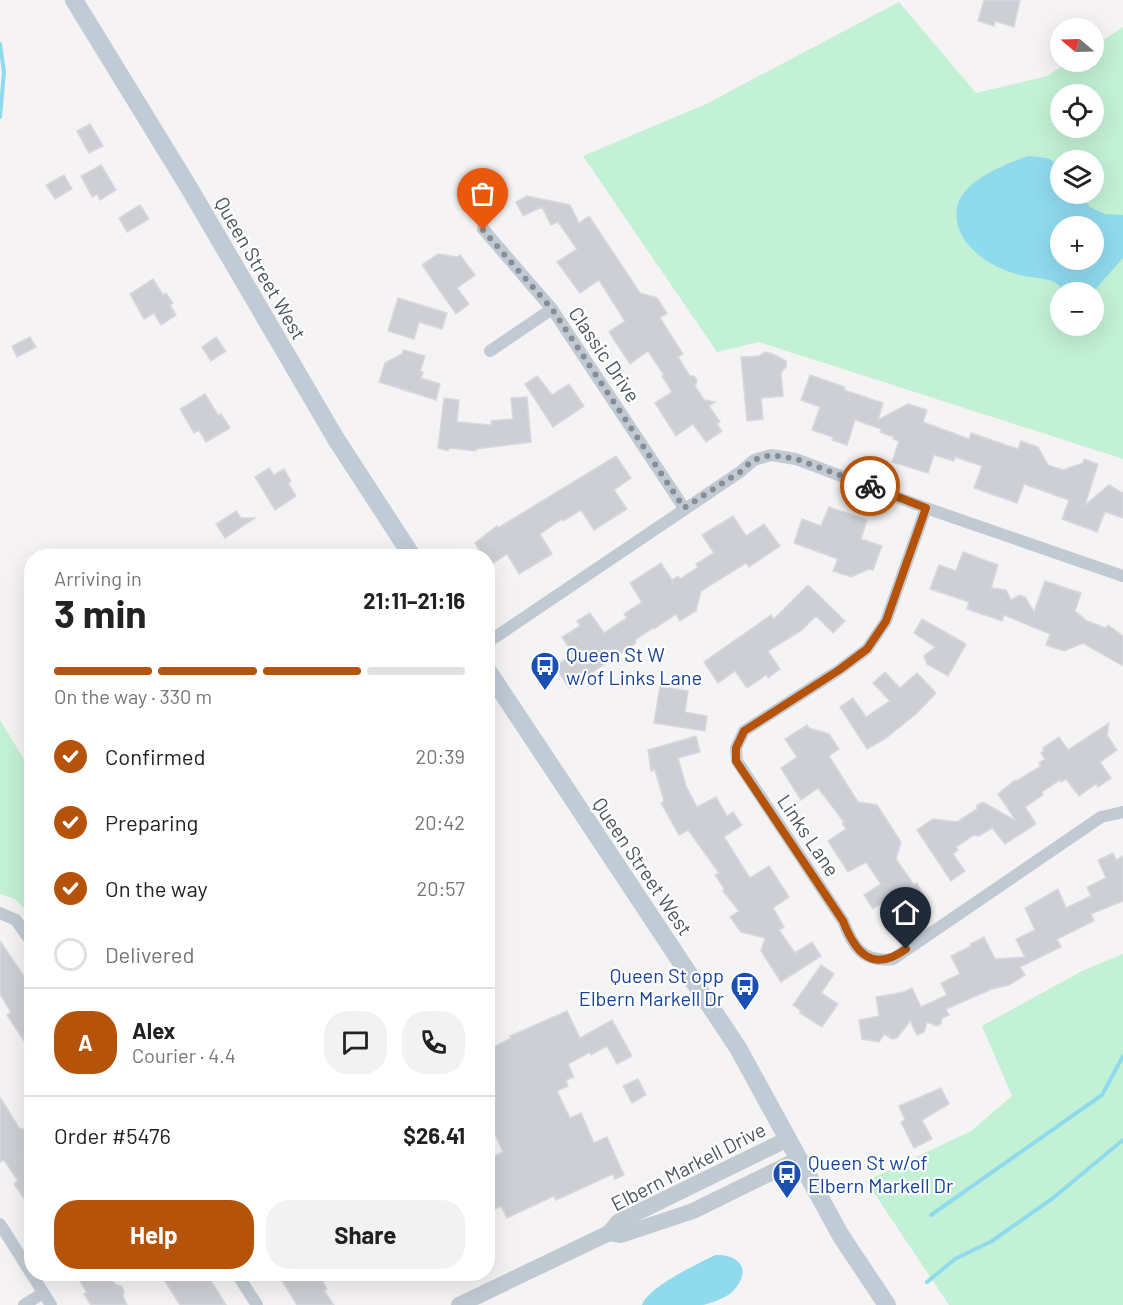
<!DOCTYPE html>
<meta charset="utf-8">
<style>
:root{--surface:#fff;--page:#f2f2f2;--text:#222;--muted:#767676;--line:#e0e0e0;--accent:#b45309}
body{margin:0;font-family:Barlow,sans-serif;background:var(--page);color:var(--text);height:100vh;display:flex;flex-direction:column;font-size:22px;white-space:nowrap}
*{box-sizing:border-box;margin:0}
p{font-size:20px;color:var(--muted)}
.icon{flex:none;width:33px;height:33px;fill:none;stroke:currentColor;stroke-width:2;stroke-linecap:round;stroke-linejoin:round}
.map{position:relative;flex:1;overflow:hidden}
.panel{position:absolute;left:24px;top:549px;width:471px;height:732px;display:flex;flex-direction:column;background:var(--surface);border-radius:24px;box-shadow:0 6px 24px #0002}
.panel>*{flex:none}
.needle{width:39px;rotate:289deg}
.controls{position:absolute;left:1050px;top:18px;display:grid;gap:12px}
.controls a{display:grid;place-items:center;width:54px;height:54px;border-radius:50%;background:var(--surface);box-shadow:0 6px 24px #0002;font-size:30px}
.pin{position:absolute;display:grid;place-items:center;width:51px;height:51px;color:#fff;margin:-62px -26px;border-radius:50% 50% 50% 0;rotate:-45deg;box-shadow:0 0 6px #0007}
.pin .icon{rotate:45deg}
.courier{position:absolute;display:grid;place-items:center;width:60px;height:60px;margin:-30px;border:4px solid #b45309;border-radius:50%;background:#fff;color:#222;box-shadow:0 2px 8px #0007}
.head em{font-style:normal;font-weight:700}
.head div{display:flex;flex-direction:column-reverse}
.head{display:flex;align-items:center;justify-content:space-between;height:102px;padding:0 30px}
h1{font-size:39px;font-weight:700;line-height:45px}
.bar{display:grid;grid-template-columns:repeat(4,1fr);gap:9px 6px;align-content:center;height:72px;padding:0 30px}
.bar i{height:8px;border-radius:4px;background:var(--line)}
.bar .selected{background:var(--accent)}
.bar p{grid-column:span 4}
.line{display:flex;align-items:center;gap:15px;padding:0 30px;border-top:2px solid var(--line)}
.line div{flex:1}
.round{display:grid;place-items:center;flex:none;width:63px;height:63px;border-radius:24px;background:var(--page)}
ol{padding:0 30px;list-style:none}
li{display:flex;align-items:center;gap:18px;height:66px}
li p{margin-inline-start:auto}
li .icon{padding:6px;border-radius:50%;background:var(--accent);color:#fff;stroke-width:4}
li:last-child{color:var(--muted)}
li i{width:33px;height:33px;border:3px solid var(--line);border-radius:50%}
.primary-button{display:flex;gap:12px;margin-top:auto;padding:12px 30px}
.primary-button a{flex:1;height:69px;border-radius:24px;background:var(--accent);color:#fff;font-size:24px;font-weight:700;line-height:69px;text-align:center}
.primary-button a+a{background:var(--page);color:var(--text)}
.map>svg:first-child{display:block}
.green{fill:#c3f1d5;fill-rule:evenodd}
.water{fill:#90daee;fill-rule:evenodd}
.lines{fill:none;stroke-linecap:round;stroke-linejoin:round}
.stream{stroke:#90daee;stroke-width:4}
.building{fill:#cdcfd5;stroke:#d7d9de;stroke-width:1.5}
.minor{stroke:#c1cad2;stroke-width:12}
.tertiary{stroke:#c1cad2;stroke-width:16}
.secondary{stroke:#c1cbd6;stroke-width:18}
.done{stroke:#868d94;stroke-width:6;stroke-dasharray:0 10.8}
.route{stroke:#b45309;stroke-width:8}
.labels{text-anchor:middle;dominant-baseline:central;stroke-width:4.5;stroke-linejoin:round;paint-order:stroke}
.street-label{font-size:20px;fill:#4a5661;stroke:#fff}
.transit-label{font-size:20px;fill:#164399;stroke:#fff;text-anchor:start}
</style>
<div class="map">
<svg width="1123" height="1305" viewBox="0 0 1123 1305">
<rect width="100%" height="100%" fill="#f5f3f3"/>
<g class="green">
<path d="M899 2 976 93 1047 76 1069 62H1094V46L1123 27V459L759 342 717 352 583 156 706 104ZM1060 94H1094V128H1060ZM1060 160H1094V194H1060ZM1060 226H1094V260H1060ZM1060 292H1094V326H1060Z"/>
<path d="M0 720 31 771V916L15 899 0 894Z"/>
<path d="M1123 954V1305H949L866 1181 971 1131 1012 1096 982 1026 1082 971Z"/>
</g>
<g class="water">
<path d="M1029 156 1047 158 1060 165V194H1080L1090 207 1105 214 1123 215V258L1093 292H1065C1062 290 1059 285 1056 283 1046 277 1030 278 1020 275 990 268 951 243 957 207 962 181 1006 163 1029 156ZM1060 226H1094V260H1060Z"/>
<path d="M715 1255C742 1254 752 1272 732 1292 727 1297 710 1304 703 1305 684 1305 661 1305 642 1305 649 1286 696 1265 715 1255Z"/>
</g>
<g class="lines">
<g class="stream">
<path d="M0 44 4 72 0 117"/>
<path d="M931 1215 1102 1095 1123 1056"/>
<path d="M927 1282 955 1259 992 1241 1053 1198 1123 1140"/>
</g>
</g>
<g class="building">
<path d="M984 0H1020L1014 27 995 21 994 26 978 21Z"/>
<path d="M90 124 103 146 89 153 77 131Z"/>
<path d="M101 165 116 190 100 200 97 194 92 197 81 176Z"/>
<path d="M64 175 72 189 55 199 46 185Z"/>
<path d="M527 196 570 205 579 223 589 216 640 293 657 298 667 313 660 318 683 354 678 357 690 376H694L697 381 695 386 704 400 715 402 709 406 720 422 717 424 722 431 706 442 693 424 676 436 655 403 672 392 662 376 664 375 648 351 630 364 609 332 625 321 599 280 580 293 557 262 577 249 558 222 551 225 542 207 523 216 516 202Z"/>
<path d="M140 205 149 219 127 232 119 218Z"/>
<path d="M438 254 457 257 460 255 475 275 457 288 469 304 456 314 422 265Z"/>
<path d="M153 279 163 295 166 293 173 303 170 305 176 315 161 325 154 313 144 319 130 294Z"/>
<path d="M398 298 447 313 442 329 419 322 414 339 388 331Z"/>
<path d="M30 337 36 347 17 357 12 346Z"/>
<path d="M216 337 226 351 211 361 202 347Z"/>
<path d="M404 350 425 356 420 371 423 372 421 378 440 384 436 400 379 382 385 363 402 354Z"/>
<path d="M765 352 773 354 786 361V367L781 373 783 396 761 398 763 419 747 421 741 357 759 356Z"/>
<path d="M810 375 845 387 844 390 883 403 878 420 908 404 927 410 923 422 969 439 971 433 1018 449 1021 441 1038 447 1048 465 1063 470 1083 463 1084 459 1098 464 1085 505 1109 485 1123 493V518L1105 512 1097 532 1062 519 1069 500 1063 498 1024 484 1017 503 974 488 982 466 955 457 954 461 934 455 928 473 892 462 899 441 893 439 894 437 880 432 881 429 855 420 847 445 832 440 833 437 812 430 820 407 801 400Z"/>
<path d="M537 376 552 395 569 384 584 406 553 427 525 384Z"/>
<path d="M205 394 218 415 221 414 230 428 206 442 199 430 194 433 180 409Z"/>
<path d="M527 397 531 442 476 449V451L449 448 448 451 438 448 444 398 459 400 457 422 492 425 491 421 513 419 511 398Z"/>
<path d="M616 456 631 478 614 490 627 509 594 530 581 510 563 521 562 519 540 534 552 554 519 574 507 554 489 566 488 556H483L475 543 497 526 498 528 506 523Z"/>
<path d="M269 468 274 475 284 469 291 481 288 483 296 496 275 510 255 477Z"/>
<path d="M829 507 867 520 861 539 882 546 873 570 869 569 851 577 833 571 838 559 794 543 802 519 821 526Z"/>
<path d="M236 511 241 518H255L225 538 216 524Z"/>
<path d="M733 516 746 536 764 524 780 546 749 567 746 563 701 591 696 611 680 621 676 614 654 629 653 628 635 640 636 643 593 672 594 674 569 688 555 666 573 655 562 637 580 626 577 621 590 613 604 633 627 618 624 614 642 602 630 583 661 563 672 580 678 576 680 579 698 567 696 564 714 553 702 535Z"/>
<path d="M963 552 998 565 991 588 1006 590 1011 600 1020 595 1025 597 1034 612 1045 581 1081 593 1075 611 1087 621 1106 628 1108 625 1123 636V666L1083 643 1064 651 1046 645 1050 634 1004 615 1002 621 967 609 969 602 930 589 939 565 956 571Z"/>
<path d="M808 585 845 621 833 633 816 616 802 630 768 651 780 669 768 678 766 675 747 688 735 671 718 683 704 662 771 615 774 619Z"/>
<path d="M922 619 966 644 948 676 927 664 924 656 935 647 914 633Z"/>
<path d="M885 672 900 688 917 673 936 693 917 713 885 739 867 749 840 707 853 698 866 717 890 701 873 683Z"/>
<path d="M660 686 688 691 685 712 707 716 705 731 654 723Z"/>
<path d="M1109 723 1107 735 1117 750 1100 762 1111 778 1098 787 1096 784 1079 796 1066 779 1061 782 1060 780 1042 792 1043 795 1025 807 1036 824 1005 844 992 828 979 836 974 835 956 847 958 850 953 854 965 871 951 881 917 830 933 819 957 822 977 809V805L983 802 1016 821 998 794 1015 780 1016 781 1041 766 1039 763 1045 759 1041 753 1044 751 1043 748 1059 737 1068 750Z"/>
<path d="M807 725 809 728 829 734 839 749 829 756 858 802 877 805 901 842 896 859 914 885 917 883 930 909 917 904 901 914 890 897 873 909 864 895 881 884 866 862 848 872 828 841 846 829 842 823 844 822 818 788 801 800 781 768 797 757 785 739Z"/>
<path d="M696 736 700 752 678 758 686 786 697 807 716 797 727 816 733 812 742 825 724 837 750 878 769 866 789 897 773 908 784 927 779 930 795 953 812 942 821 956 781 982 761 951 765 938 741 932 730 917 739 911 723 891 724 888 715 875 719 873 688 830 679 835 661 803 664 801 655 770 651 771 648 750Z"/>
<path d="M1113 853 1116 860 1123 856V901L1091 914 1094 921 1057 939 1061 947 1020 967 1025 975 1009 985 992 989 946 1009 949 1015 942 1018 941 1024 936 1026 927 1022 924 1032 917 1035 910 1021 897 1038 892 1039 884 1034 879 1042 862 1039 859 1020 879 1016 876 997 904 992 912 988 921 1007 947 995 941 983 960 974 951 956 971 946 970 944 984 937 995 959 1025 957 1016 939 1035 930 1025 908 1058 889 1066 908 1091 896 1087 887 1106 878 1098 860Z"/>
<path d="M0 941 32 988V1053L7 1015 11 1012 0 994Z"/>
<path d="M821 965 834 974 821 993 838 1004 822 1027 800 1013V1010L793 1005Z"/>
<path d="M567 1011 580 1038 612 1020 632 1056 617 1064 607 1046 591 1055 590 1052 568 1064 574 1077 566 1080 568 1086 557 1091 570 1118 581 1113 594 1143 607 1137 624 1175 615 1179 613 1174 556 1200 554 1196 507 1218 501 1206 488 1213V1159L503 1152 488 1119V1050L511 1038 510 1036Z"/>
<path d="M638 1079 646 1095 632 1103 623 1086Z"/>
<path d="M941 1088 949 1104 922 1120 932 1139 914 1148 901 1122 905 1120 899 1106Z"/>
<path d="M0 1097 19 1128 26 1130 29 1134 24 1157 32 1152V1210L14 1184 18 1181 4 1160 0 1162Z"/>
<path d="M75 1274H108L115 1284 121 1286 124 1291 123 1297 127 1305H91L84 1294 87 1292Z"/>
<path d="M171 1274H223L211 1281 226 1305H180L163 1278Z"/>
<path d="M278 1274H326L323 1283 327 1289 324 1291 334 1305H297Z"/>
</g>
<g class="lines">
<g class="minor">
<path d="M483 229 552 309 684 508"/>
<path d="M490 351 552 309"/>
<path d="M926 508 886 621 867 649 839 670 744 731 736 748 737 761 843 921C853 947 863 963 893 959L1101 817 1123 812"/>
<path d="M488 642 740 472 754 460 771 455 796 459 926 508 1123 576"/>
<path d="M0 913 16 920 32 943"/>
<path d="M0 1224 51 1305"/>
<path d="M237 1274 257 1305"/>
<path d="M24 1305 43 1293"/>
</g>
<g class="tertiary">
<path d="M609 1233 621 1235 693 1211 799 1159"/>
<path d="M459 1305 609 1233 618 1222 788 1139"/>
</g>
<g class="secondary">
<path d="M74 0 188 186 336 439 412 556"/>
<path d="M488 671 738 1048 841 1236 887 1305"/>
</g>
</g>
<g class="lines">
<path class="done" d="M483 230 552 309 684 508 740 472 753 460 771 455 796 459 870 486"/>
<path class="route" d="M870 486 926 508 886 621 867 649 839 670 744 731 736 748V761L843 921C856 954 873 973 906 949"/>
</g>
<defs>
<g id="bus-pin" transform="scale(1.5)"><path d="M0 17L-7.5 6A9.5 9.5 0 1 1 7.5 6Z" fill="#1a4fb4" stroke="#fff"/><path d="M-5-6H5V4H4V6H2V4H-2V6H-4V4H-5ZM-3.5-4V0h7V-4ZM-3.5 1.2v1.5H-2V1.2ZM2 1.2v1.5H3.5V1.2Z" fill="#fff"/></g>
</defs>
<g fill-rule="evenodd">
<use href="#bus-pin" x="545" y="666"/>
<use href="#bus-pin" x="745" y="986"/>
<use href="#bus-pin" x="787" y="1174"/>
</g>
<g class="labels">
<g class="street-label">
<text transform="translate(261 268) rotate(60)">Queen Street West</text>
<text transform="translate(605 354) rotate(56)">Classic Drive</text>
<text transform="translate(809 835) rotate(56)">Links Lane</text>
<text transform="translate(643 866) rotate(56)">Queen Street West</text>
<text transform="translate(688 1166) rotate(-27)">Elbern Markell Drive</text>
</g>
<g class="transit-label">
<text x="566" y="654">Queen St W<tspan x="566" dy="23">w/of Links Lane</tspan></text>
<text x="724" y="975" text-anchor="end">Queen St opp<tspan x="724" dy="23">Elbern Markell Dr</tspan></text>
<text x="808" y="1162">Queen St w/of<tspan x="808" dy="23">Elbern Markell Dr</tspan></text>
</g>
</g>
</svg>
<div class="controls">
<a><svg class="needle" viewBox="-14 -14 28 28"><path d="M0-13l5 13h-10z" fill="#e53935"/><path d="M0 13l5-13h-10z" fill="#767676"/></svg></a>
<a><svg class="icon" aria-label="locate" viewBox="0 0 24 24"><circle cx="12" cy="12" r="6"/><path d="M12 2v4M12 18v4M2 12h4M18 12h4"/></svg></a>
<a><svg class="icon" aria-label="layers" viewBox="0 0 24 24"><path d="M12 4l9 5-9 5-9-5zM3 14l9 5 9-5"/></svg></a>
<a>+</a>
<a>−</a>
</div>
<div class="pin" style="left:483px;top:230px;background:#ea580c"><svg class="icon" aria-label="bag" viewBox="0 0 24 24"><path d="M5 8h14l-1 12H6zM9 8a3 3 0 0 1 6 0"/></svg></div>
<div class="pin" style="left:906px;top:949px;background:#1f2937"><svg class="icon" aria-label="home" viewBox="0 0 24 24"><path d="M3 11l9-7 9 7M6 9v11h12V9"/></svg></div>
<div class="courier" style="left:870px;top:486px"><svg class="icon" aria-label="bike" viewBox="0 0 24 24"><circle cx="6" cy="16" r="4"/><circle cx="18" cy="16" r="4"/><path d="M6 16l4-8h5l3 8M10 8l3 8H6M13 5h3"/></svg></div>
<section class="panel">
<div class="head"><div><h1>3 min</h1><p>Arriving in</p></div><em>21:11–21:16</em></div>
<div class="bar"><i class="selected"></i><i class="selected"></i><i class="selected"></i><i></i><p>On the way · 330 m</p></div>
<ol>
<li><svg class="icon" aria-label="check" viewBox="0 0 24 24"><path d="M5 12l5 5 9-10"/></svg>Confirmed<p>20:39</p></li>
<li><svg class="icon" aria-label="check" viewBox="0 0 24 24"><path d="M5 12l5 5 9-10"/></svg>Preparing<p>20:42</p></li>
<li><svg class="icon" aria-label="check" viewBox="0 0 24 24"><path d="M5 12l5 5 9-10"/></svg>On the way<p>20:57</p></li>
<li><i></i>Delivered</li>
</ol>
<div class="line" style="height:108px"><b class="round" style="background:var(--accent);color:#fff">A</b><div><b>Alex</b><p>Courier · 4.4</p></div><a class="round"><svg class="icon" aria-label="chat" viewBox="0 0 24 24"><path d="M4 5h16v11H9l-5 4z"/></svg></a><a class="round"><svg class="icon" aria-label="phone" viewBox="0 0 24 24"><path d="M5 4h4l2 5-3 2q2 4 5 5l2-3 5 2v4C11 20 4 13 5 4z"/></svg></a></div>
<div class="line" style="height:78px"><div>Order #5476</div><b>$26.41</b></div>
<div class="primary-button"><a>Help</a><a>Share</a></div>
</section>
</div>
